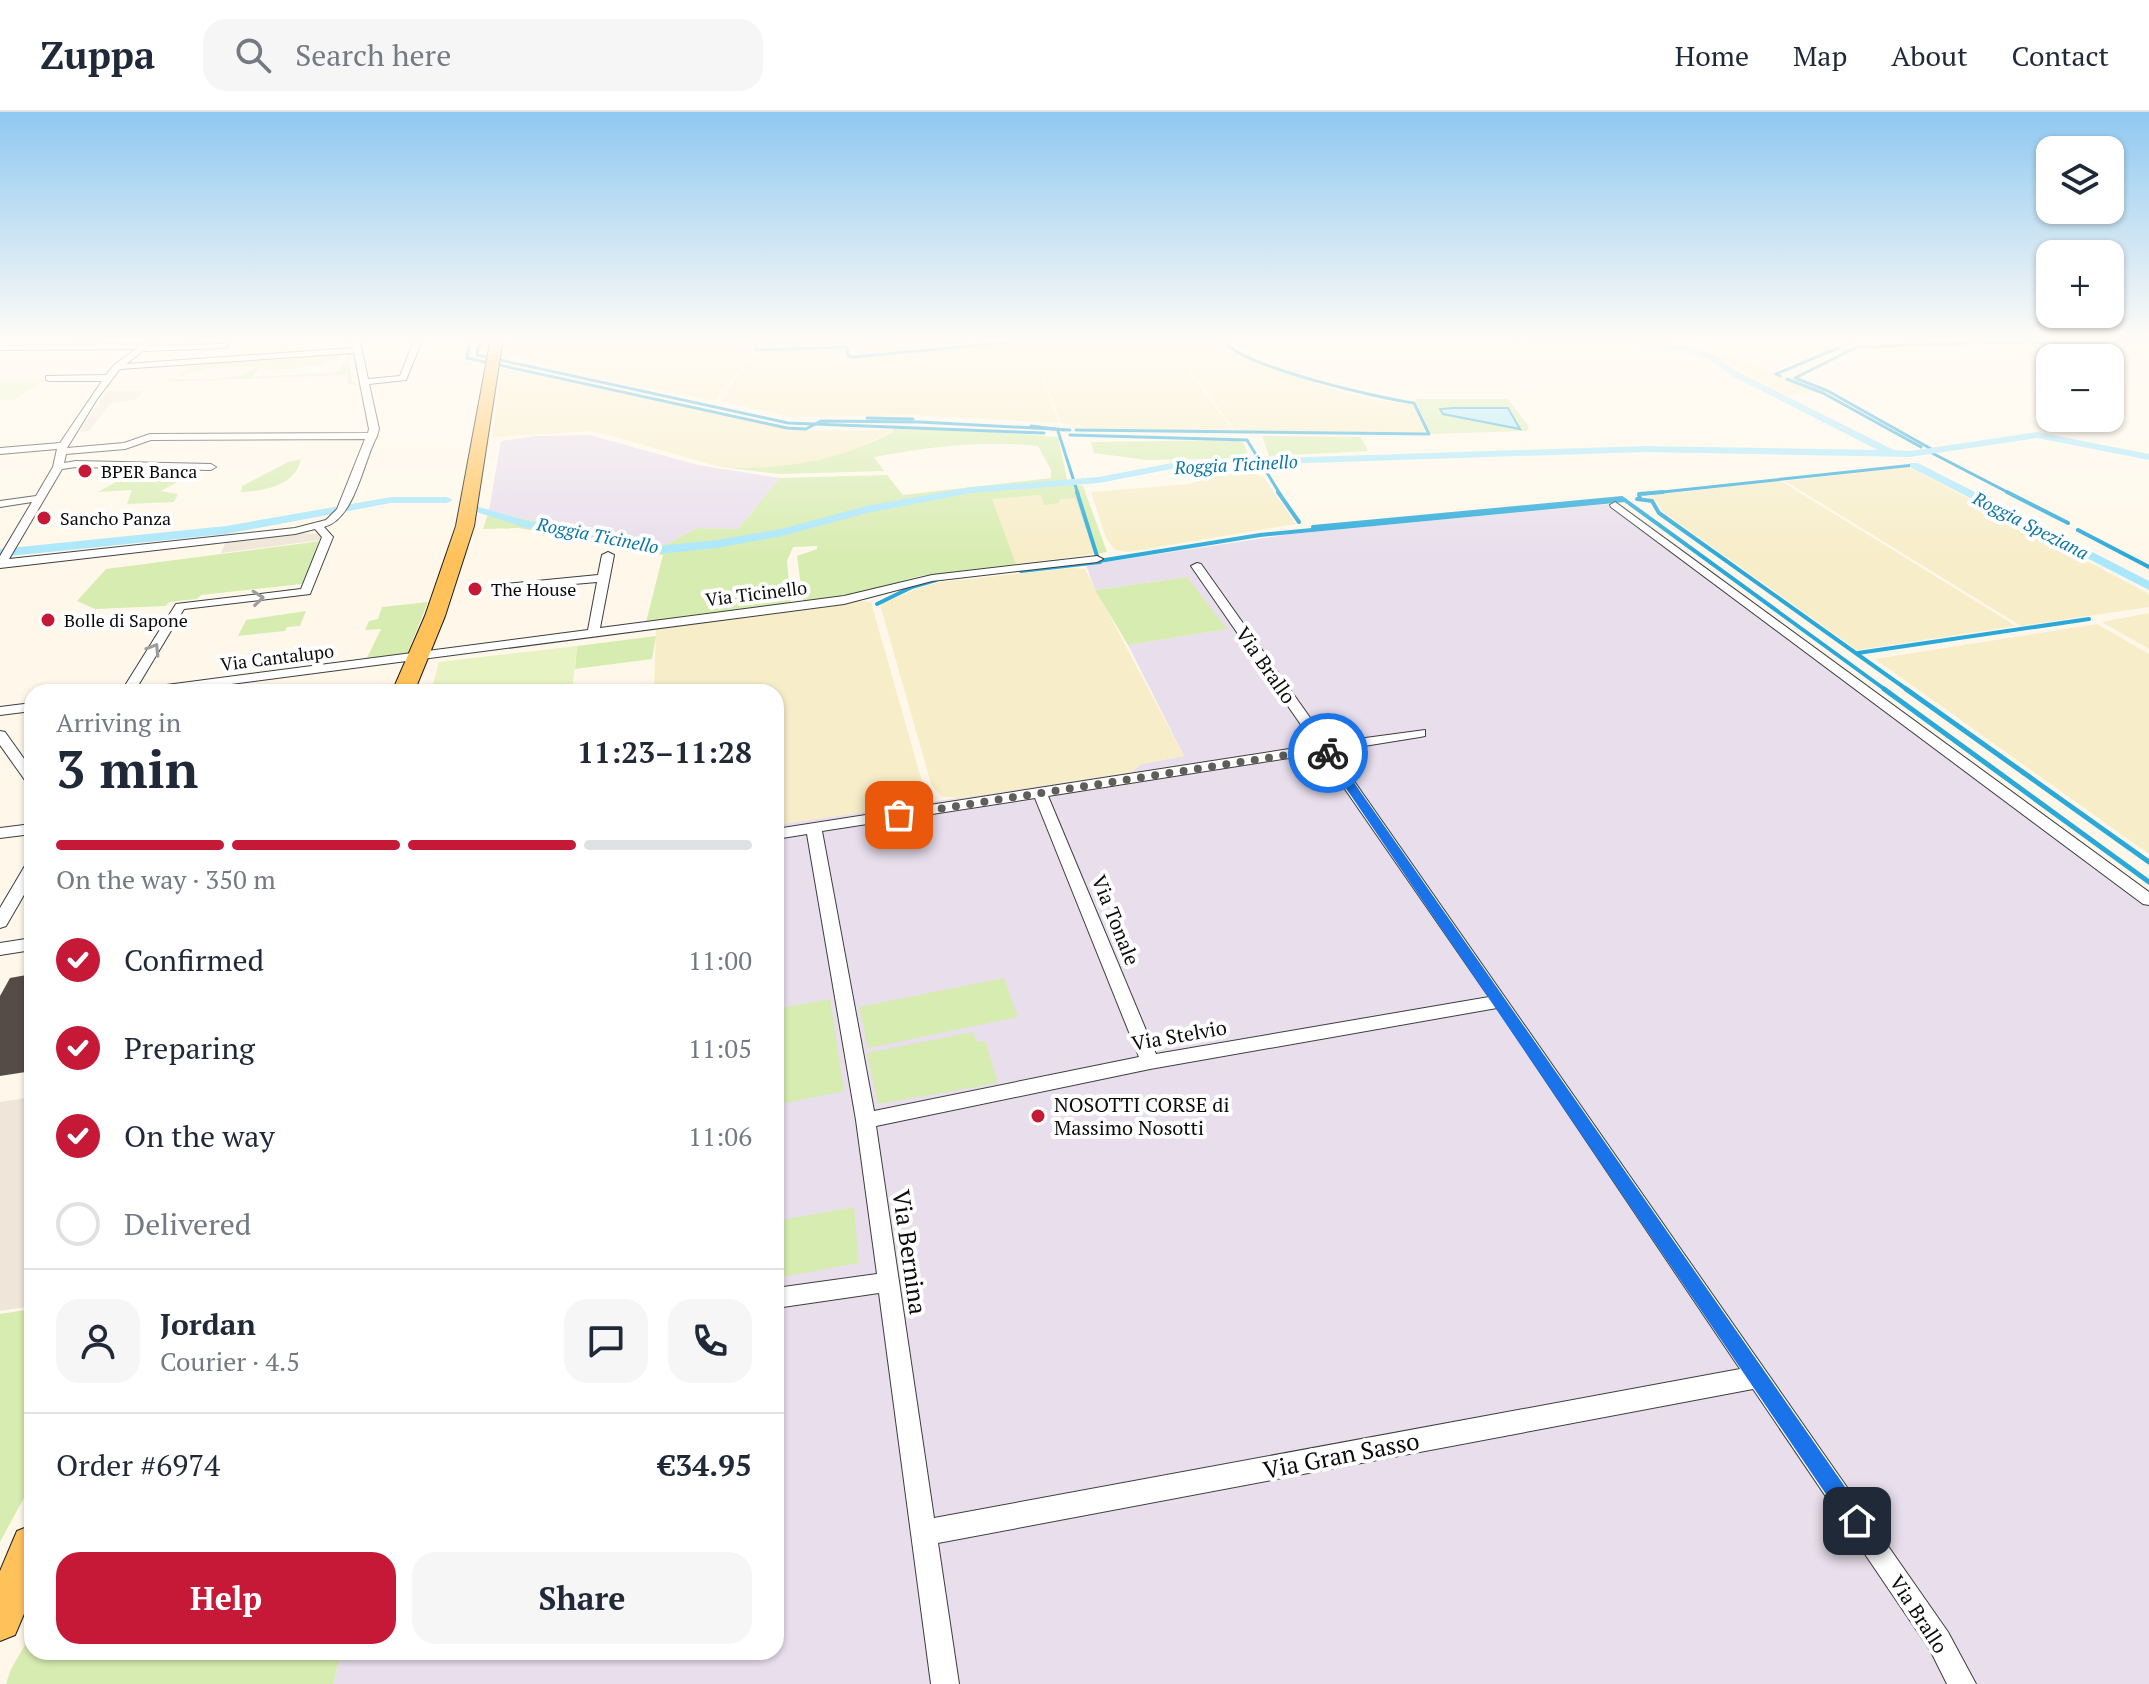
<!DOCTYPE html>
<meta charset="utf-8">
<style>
:root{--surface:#fff;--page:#f6f6f7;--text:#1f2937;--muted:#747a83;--line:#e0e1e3;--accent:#c61837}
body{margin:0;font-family:"PT Serif",serif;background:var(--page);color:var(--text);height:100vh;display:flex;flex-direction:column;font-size:30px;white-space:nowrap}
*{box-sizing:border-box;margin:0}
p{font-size:26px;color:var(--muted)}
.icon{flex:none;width:44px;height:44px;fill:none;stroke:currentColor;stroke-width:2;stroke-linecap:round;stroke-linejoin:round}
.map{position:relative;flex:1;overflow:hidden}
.side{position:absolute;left:24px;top:572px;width:760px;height:976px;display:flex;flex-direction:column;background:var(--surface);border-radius:24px;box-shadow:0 2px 6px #0004}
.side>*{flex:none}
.tools{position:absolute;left:2036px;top:24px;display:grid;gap:16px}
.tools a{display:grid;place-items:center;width:88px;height:88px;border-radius:16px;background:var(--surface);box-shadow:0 2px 6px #0004;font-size:40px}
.pin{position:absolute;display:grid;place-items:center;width:68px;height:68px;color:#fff;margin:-34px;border-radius:16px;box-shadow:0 4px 12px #0006}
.courier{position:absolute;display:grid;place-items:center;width:80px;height:80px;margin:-40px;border:6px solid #1a73e8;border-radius:50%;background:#fff;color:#222;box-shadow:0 2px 10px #0007}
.summary em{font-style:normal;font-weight:700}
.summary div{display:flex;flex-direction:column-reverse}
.summary{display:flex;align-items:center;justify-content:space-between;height:136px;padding:0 32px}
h1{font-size:52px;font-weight:700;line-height:60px}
.bar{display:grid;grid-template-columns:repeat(4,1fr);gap:12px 8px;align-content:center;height:96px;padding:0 32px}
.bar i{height:10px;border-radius:6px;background:var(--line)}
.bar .current{background:var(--accent)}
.bar p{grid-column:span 4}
.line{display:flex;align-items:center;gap:20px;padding:0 32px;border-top:2px solid var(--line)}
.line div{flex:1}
.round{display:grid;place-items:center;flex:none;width:84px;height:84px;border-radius:24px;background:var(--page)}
ol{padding:0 32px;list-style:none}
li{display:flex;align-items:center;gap:24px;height:88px}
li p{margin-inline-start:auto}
li .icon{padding:8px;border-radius:50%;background:var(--accent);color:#fff;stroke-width:4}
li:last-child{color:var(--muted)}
li i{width:44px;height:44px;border:4px solid var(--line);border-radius:50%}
.cta{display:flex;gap:16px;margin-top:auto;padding:16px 32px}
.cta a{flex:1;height:92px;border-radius:24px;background:var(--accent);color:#fff;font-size:32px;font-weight:700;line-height:92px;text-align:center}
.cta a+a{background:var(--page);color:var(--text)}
header{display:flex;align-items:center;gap:48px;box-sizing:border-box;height:112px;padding:0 40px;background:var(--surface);border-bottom:2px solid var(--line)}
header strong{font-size:38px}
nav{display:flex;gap:44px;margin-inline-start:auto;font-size:28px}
.search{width:560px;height:72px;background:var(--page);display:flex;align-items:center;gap:20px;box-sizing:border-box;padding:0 28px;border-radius:24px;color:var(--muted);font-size:30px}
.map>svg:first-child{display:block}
.industrial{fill:#e8deec}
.farmland{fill:#f7edc8}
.green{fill:#d7ecb0}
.pitch{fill:#e8f3c3}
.plaza{fill:#efe6d9}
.water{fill:#aae7fb;stroke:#2aa9d9;stroke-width:2}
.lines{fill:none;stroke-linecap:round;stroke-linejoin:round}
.stream-far2{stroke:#2aa9d9;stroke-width:3}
.stream-far1{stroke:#2aa9d9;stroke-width:4}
.stream{stroke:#2aa9d9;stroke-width:5}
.canal{fill:#aae7fb;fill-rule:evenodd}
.building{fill:#554b47}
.street-casing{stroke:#3e3e3e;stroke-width:2}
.primary-casing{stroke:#1c1c1c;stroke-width:2}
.street{fill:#fff;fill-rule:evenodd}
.primary{fill:#ffc25a;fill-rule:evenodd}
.oneway{stroke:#9d9d9d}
.route{fill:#1a73e8}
.done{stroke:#605e59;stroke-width:8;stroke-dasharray:0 14.4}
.poi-dot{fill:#c61837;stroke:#fff;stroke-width:3}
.labels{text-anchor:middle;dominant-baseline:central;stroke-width:8;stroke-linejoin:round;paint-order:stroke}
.far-water-label{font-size:18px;font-style:italic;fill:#0b77a7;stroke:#fff}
.far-poi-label{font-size:18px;fill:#0b0b0b;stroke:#fff;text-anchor:start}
.far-street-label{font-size:18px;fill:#0b0b0b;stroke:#fff}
.street-label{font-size:20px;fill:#0b0b0b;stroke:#fff}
.poi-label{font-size:20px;fill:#0b0b0b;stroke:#fff;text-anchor:start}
.near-street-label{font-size:24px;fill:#0b0b0b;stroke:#fff}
</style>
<header>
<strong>Zuppa</strong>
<div class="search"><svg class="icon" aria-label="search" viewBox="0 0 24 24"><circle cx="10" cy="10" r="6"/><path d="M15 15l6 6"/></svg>Search here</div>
<nav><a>Home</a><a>Map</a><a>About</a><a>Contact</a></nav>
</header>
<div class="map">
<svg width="2149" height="1572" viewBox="0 0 2149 1572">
<rect width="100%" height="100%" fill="#fff8ea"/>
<g class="industrial">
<path d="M589 323 698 353 780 366 738 417 696 416 667 432H634L489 399 501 329 536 324Z"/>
<path d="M1619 391 2149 779V1572H333L341 1540H776V713L1132 660 1141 652 1184 644 1128 533 1226 517 1187 465 1095 478 1086 453 1291 422Z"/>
</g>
<g class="farmland">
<path d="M507 226H753L754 237 717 287 713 289 536 251 508 242Z"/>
<path d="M763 226H970V231L860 242 855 241 854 234 848 232 766 235Z"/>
<path d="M1065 226H1165L1233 319 1111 320 1061 311 1030 230Z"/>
<path d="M1168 226H1219L1226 235 1246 245 1284 257 1320 273 1363 286 1413 293 1425 320 1235 319Z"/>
<path d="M1028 230 1059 311 910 303 790 305 721 289 751 244 758 240 845 236 846 245 851 246Z"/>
<path d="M1728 244 1751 252 1820 278 1787 284 1719 246Z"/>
<path d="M501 256 776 315 808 319 894 318 847 342 800 353 762 356 720 355 594 319 492 325Z"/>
<path d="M1909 355 2149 482V495L2021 514 1785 369Z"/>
<path d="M1220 360H1253L1264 366 1296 412 1128 440 1115 438 1106 426 1091 380 1190 372Z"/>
<path d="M1781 369 2016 514 1857 538 1662 399 1657 390 1645 384Z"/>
<path d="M1042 383 1075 386 1095 442 1016 452 991 387Z"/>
<path d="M1073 456 1085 457 1184 644 1141 652 1132 660 963 686 942 685 931 672 880 492 922 475 941 470Z"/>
<path d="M859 489 871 490 925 680 906 694 776 713V580H654L656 516Z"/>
<path d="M2149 501V537L2102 510Z"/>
<path d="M2097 512 2149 542V742L1875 547Z"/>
</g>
<g class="green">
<path d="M350 240 353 246 349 247 352 269 359 274 348 272 347 263 166 270 170 266C189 270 246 268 256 255L207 256 179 264 188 254 340 243 337 248 323 250 321 253 278 258 259 256 252 265 338 260Z"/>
<path d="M1415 287H1508L1529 315 1527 319 1431 322Z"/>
<path d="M924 315 1058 325 1068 372 1083 374 1107 440 1095 442 1075 386 1060 387 1059 391 1044 393 1041 383 992 387 1016 452 920 464 855 482 803 489 797 444 817 437V434L793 435 787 449 791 491 646 510 663 443 519 416 483 417 489 399 634 432H667L696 416 738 417 780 366 887 363 903 383 1051 366V358L1038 334C982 328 929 335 874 345L884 359 779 362 720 355C782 359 838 349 893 320L892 317Z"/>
<path d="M1262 324 1361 325 1368 339 1269 344Z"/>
<path d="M1236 328 1244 331 1249 346 1147 348 1094 341 1091 330Z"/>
<path d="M301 347C295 374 264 379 241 380L242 374 288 350Z"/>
<path d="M94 353 187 357 200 358 161 379 178 382 174 390 127 392 132 378 98 380 139 357 90 355Z"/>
<path d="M321 429 302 472 201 483 197 487 169 490 166 494 95 497 77 489 106 457Z"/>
<path d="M1187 465 1227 517 1128 533 1095 478Z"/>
<path d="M428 490 407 542 365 550 381 517 365 518 369 509 378 507 382 495Z"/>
<path d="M306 499 300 514 287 515 285 519 238 524 246 508Z"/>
<path d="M656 524 652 547 575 557 577 534Z"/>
<path d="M1004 866 1018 905 868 936 859 895Z"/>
<path d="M830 887 844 979 776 993V897Z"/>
<path d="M973 920 976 930 985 929 998 971 878 992 867 941Z"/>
<path d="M854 1095 859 1151 776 1166V1109Z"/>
<path d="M32 1197V1371L0 1430V1202Z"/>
<path d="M32 1521V1540H341L333 1572H6L11 1557Z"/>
</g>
<g class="pitch">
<path d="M0 268H46L13 288H0Z"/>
<path d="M577 534 572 580H431L439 550Z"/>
</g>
<g class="plaza">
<path d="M107 279H143L137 287 110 292 89 319 79 320Z"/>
<path d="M302 421 317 422 321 424V428L221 441 226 429Z"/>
<path d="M32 985V1194L0 1199V990Z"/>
</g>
<path class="water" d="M1453 296H1508L1520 317 1443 302 1440 297Z"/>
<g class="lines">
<g class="stream-far2">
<path d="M471 226 467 246 485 250"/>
<path d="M480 226 477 243 487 245"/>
<path d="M755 226 756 238 847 235 848 244 853 245 1056 226"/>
<path d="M1848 226 1853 229"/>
<path d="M1981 231 2149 229"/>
<path d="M500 248 788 311 1044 321"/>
<path d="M499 253 787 316 806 317 821 309 920 310 1070 318"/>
<path d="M1780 264 1776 262 1838 236"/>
<path d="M1787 267 1823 281 1921 335"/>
<path d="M867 306 913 307"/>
<path d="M1031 314 1064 318"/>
<path d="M1076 318 1429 322 1414 291C1380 286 1235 254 1221 226"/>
<path d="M1058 319 1078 382"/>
<path d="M1070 323 1247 328 1280 382"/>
<path d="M1933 338 1828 279 1795 266 1857 235 1972 231"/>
<path d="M1930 340 2011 382"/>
<path d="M1644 382 1914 353"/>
</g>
<g class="stream-far1">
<path d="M1077 380 1097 444"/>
<path d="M1278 380 1299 410"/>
<path d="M2007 380 2068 411"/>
<path d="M1637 387 1652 389 1659 401 1909 579"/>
<path d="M1640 387 1639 382 1663 380"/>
<path d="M1313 415 1622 386 1887 579"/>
<path d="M2078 418 2149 455"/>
<path d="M1099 449 1260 423 1625 388"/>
<path d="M1021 459 1100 450"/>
<path d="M877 492 912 475 936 468"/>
<path d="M1858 541 2089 507"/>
</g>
<g class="stream">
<path d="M1884 577 2149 770"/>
<path d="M1906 577 2149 750"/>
</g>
<g class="canal">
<path d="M1423 226H1619L1688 233 1712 242 1738 260 1894 338 1910 339 2037 320 2149 342V348L2037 326 1910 345 1644 340 1182 355 1099 371 971 381 867 401 782 424 717 436 658 442 523 415 470 398 476 394 524 408 658 434 717 428 781 417 866 394 971 375 1099 365 1182 349 1644 334 1878 338 1732 264 1706 246 1686 239 1619 232Z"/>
<path d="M1910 351H1918L2149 469V478L1910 355Z"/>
<path d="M391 385H447L453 388 447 391H391L226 422 0 445V437L226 414Z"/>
</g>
</g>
<path class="building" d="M32 862V959L0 964V884L10 866Z"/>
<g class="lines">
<g class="street-casing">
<g id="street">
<path d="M150 226H159L149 234 224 232 228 234 224 236 143 239 126 252 353 236 351 226H359L368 267 400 264 415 226H423L406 268 369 272 379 317 377 324C363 350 355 407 324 415L333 425 310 482 184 497 136 577 588 518 597 470 505 478 499 475 505 472 598 463 602 443 608 440 614 443 600 516 844 484 932 463 1097 444 1103 447 1097 450 932 469 844 492 170 580H121L176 492 301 477 322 425 315 417 295 422 0 456V444L32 390 0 395V389L36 384 53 355 57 337 0 342V336L60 331 102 269H49L46 268V264L106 263 114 253 136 237 0 238V234L143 232ZM354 241 369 317 368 321 150 322 124 331 67 336 97 287 120 257ZM365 327 337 397 326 408 295 416 9 447 62 357 76 355 211 358 216 355 211 352 76 349 64 351 66 342 125 337 151 328Z"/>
<path d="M1615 390 2149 780V793L2143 792 1611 395 1610 393Z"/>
<path d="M1197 451 1201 452 1328 631 1425 618V624L1420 625 1333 639 1948 1520 1976 1572H1947L1930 1538 1753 1277 938 1431 959 1572H931L879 1181 776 1196V1176L877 1162 856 1008 807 722 776 727V717L1315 633 1191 454ZM1320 641 1489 885 1156 942 1048 684ZM1035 686 1139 945 874 999 822 719ZM1497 896 1740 1257 934 1406 876 1014 1150 957Z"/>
<path d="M32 591V599L0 603V595Z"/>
<path d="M0 619 5 620 32 658V672L27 671 0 633Z"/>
<path d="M32 712V722L0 726V716Z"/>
<path d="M32 751V769L6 814 0 816V796L26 752Z"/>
<path d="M32 826V838L0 843V831Z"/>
</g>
</g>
<g class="primary-casing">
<g id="primary">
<path d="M491 226H503L474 414 445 504 414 580H392L425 504 456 414Z"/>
<path d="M32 1413V1483L15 1523 0 1529V1459L17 1419Z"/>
</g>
</g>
<use href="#street" class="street"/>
<use href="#primary" class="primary"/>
</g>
<defs><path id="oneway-chevron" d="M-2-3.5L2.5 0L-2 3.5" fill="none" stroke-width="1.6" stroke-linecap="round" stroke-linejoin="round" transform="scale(2)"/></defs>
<g class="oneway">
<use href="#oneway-chevron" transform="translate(258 486) rotate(-6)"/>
<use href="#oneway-chevron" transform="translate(154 537) rotate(-58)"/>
</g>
<linearGradient id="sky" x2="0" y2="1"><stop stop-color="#8fc8f0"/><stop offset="0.51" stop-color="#fffcf6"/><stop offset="1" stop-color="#fffcf6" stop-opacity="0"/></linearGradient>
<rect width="2149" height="446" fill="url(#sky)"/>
<path class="route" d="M1328 638 1332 639 1864 1402 1867 1409 1864 1416 1857 1419 1849 1416 1322 641Z"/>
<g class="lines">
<path class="done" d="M899 703 1325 637 1328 641"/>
</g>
<g class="poi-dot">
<circle cx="85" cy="359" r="8"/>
<circle cx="44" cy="406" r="8"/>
<circle cx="475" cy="477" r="8"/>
<circle cx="48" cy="508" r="8"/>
<circle cx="1038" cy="1004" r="8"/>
</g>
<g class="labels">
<g class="far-water-label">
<text transform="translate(1236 352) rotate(-3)">Roggia Ticinello</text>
<text transform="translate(2031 413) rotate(27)">Roggia Speziana</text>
<text transform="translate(598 423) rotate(11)">Roggia Ticinello</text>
</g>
<g class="far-poi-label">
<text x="101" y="359">BPER Banca</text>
<text x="60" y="406">Sancho Panza</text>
<text x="491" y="477">The House</text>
<text x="64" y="508">Bolle di Sapone</text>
</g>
<g class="far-street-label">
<text transform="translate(756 481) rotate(-7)">Via Ticinello</text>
<text transform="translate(277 545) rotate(-7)">Via Cantalupo</text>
</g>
<g class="street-label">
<text transform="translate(1266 553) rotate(55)">Via Brallo</text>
<text transform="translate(1116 808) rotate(68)">Via Tonale</text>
<text transform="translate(1179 923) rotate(-10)">Via Stelvio</text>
<text transform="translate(1919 1502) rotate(57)">Via Brallo</text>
</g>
<g class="poi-label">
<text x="1054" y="992">NOSOTTI CORSE di<tspan x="1054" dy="23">Massimo Nosotti</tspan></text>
</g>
<g class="near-street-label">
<text transform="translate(910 1140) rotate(82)">Via Bernina</text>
<text transform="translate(1341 1343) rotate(-11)">Via Gran Sasso</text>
</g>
</g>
</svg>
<div class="tools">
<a><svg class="icon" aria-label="layers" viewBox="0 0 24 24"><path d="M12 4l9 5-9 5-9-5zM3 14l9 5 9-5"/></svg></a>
<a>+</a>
<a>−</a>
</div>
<div class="pin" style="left:899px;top:703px;background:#ea580c"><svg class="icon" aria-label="bag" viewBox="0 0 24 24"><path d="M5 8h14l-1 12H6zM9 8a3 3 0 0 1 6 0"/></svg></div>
<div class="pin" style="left:1857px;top:1409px;background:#1f2937"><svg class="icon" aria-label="home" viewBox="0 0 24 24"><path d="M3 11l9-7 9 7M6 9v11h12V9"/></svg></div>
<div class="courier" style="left:1328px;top:641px"><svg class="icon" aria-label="bike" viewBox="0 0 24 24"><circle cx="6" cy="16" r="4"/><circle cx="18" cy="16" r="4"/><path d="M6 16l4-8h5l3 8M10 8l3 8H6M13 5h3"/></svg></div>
<section class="side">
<div class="summary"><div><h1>3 min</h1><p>Arriving in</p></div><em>11:23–11:28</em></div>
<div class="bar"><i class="current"></i><i class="current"></i><i class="current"></i><i></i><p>On the way · 350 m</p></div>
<ol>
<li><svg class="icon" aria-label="check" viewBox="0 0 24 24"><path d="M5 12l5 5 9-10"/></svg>Confirmed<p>11:00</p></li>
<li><svg class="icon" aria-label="check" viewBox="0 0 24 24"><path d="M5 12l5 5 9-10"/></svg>Preparing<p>11:05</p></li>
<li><svg class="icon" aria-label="check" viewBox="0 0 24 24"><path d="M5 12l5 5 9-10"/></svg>On the way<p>11:06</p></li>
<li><i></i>Delivered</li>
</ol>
<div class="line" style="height:144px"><a class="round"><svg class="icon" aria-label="person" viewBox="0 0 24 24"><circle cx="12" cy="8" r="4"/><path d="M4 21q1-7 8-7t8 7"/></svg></a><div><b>Jordan</b><p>Courier · 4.5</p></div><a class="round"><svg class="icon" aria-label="chat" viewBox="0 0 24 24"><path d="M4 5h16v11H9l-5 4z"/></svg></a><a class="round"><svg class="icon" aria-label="phone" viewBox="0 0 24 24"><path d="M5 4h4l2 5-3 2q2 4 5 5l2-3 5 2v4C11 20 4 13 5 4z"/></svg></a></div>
<div class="line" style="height:104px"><div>Order #6974</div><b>€34.95</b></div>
<div class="cta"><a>Help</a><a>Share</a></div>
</section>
</div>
